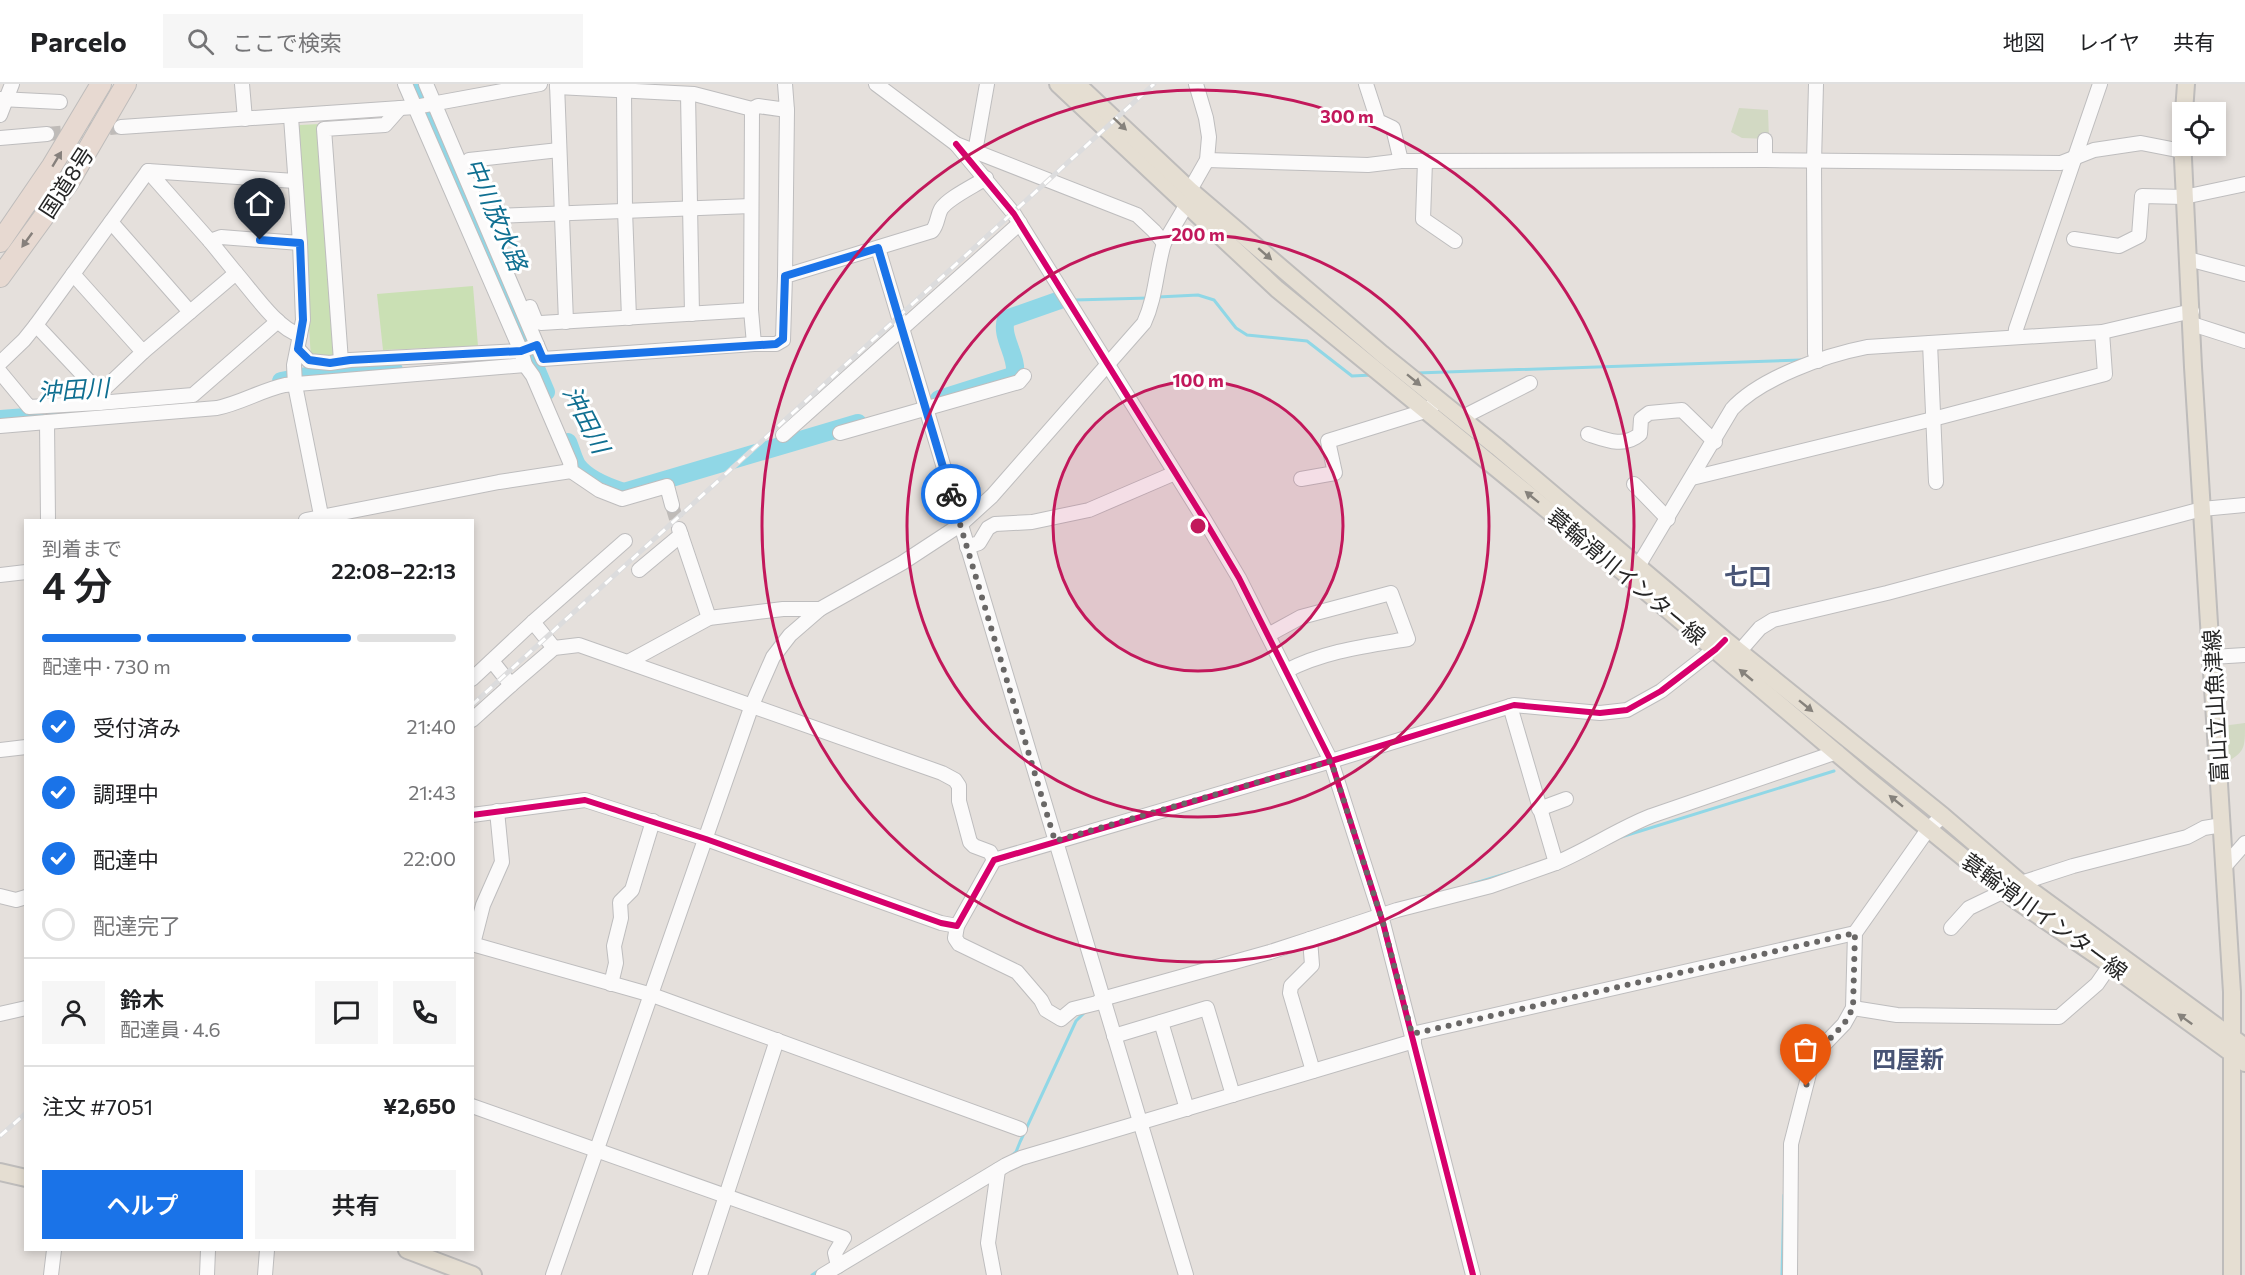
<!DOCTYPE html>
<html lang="ja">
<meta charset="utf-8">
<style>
:root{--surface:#fff;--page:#f6f6f6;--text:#202124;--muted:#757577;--line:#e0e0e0;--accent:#1a73e8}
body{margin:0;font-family:Commissioner,"Noto Sans JP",sans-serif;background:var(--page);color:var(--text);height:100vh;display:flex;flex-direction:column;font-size:22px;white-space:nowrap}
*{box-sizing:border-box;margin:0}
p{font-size:20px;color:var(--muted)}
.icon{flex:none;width:33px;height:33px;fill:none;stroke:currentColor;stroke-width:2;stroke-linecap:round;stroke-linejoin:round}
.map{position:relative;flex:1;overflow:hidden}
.details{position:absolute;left:24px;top:435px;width:450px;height:732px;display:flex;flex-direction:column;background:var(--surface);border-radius:0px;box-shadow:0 3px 9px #0003}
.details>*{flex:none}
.controls{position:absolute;left:2172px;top:18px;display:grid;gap:12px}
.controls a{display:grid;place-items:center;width:54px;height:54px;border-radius:0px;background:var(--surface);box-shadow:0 3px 9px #0003;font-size:30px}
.pin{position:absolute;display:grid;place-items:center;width:51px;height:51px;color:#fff;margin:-62px -26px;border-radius:50% 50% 50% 0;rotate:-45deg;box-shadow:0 0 6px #0007}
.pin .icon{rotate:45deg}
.courier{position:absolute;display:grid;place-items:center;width:60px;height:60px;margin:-30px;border:4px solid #1a73e8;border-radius:50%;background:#fff;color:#222;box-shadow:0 2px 8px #0007}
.headline em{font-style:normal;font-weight:600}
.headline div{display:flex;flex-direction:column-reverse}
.headline{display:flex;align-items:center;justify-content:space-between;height:102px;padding:0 18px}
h1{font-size:39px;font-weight:600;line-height:45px}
.bar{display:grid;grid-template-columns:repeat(4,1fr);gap:9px 6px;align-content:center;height:72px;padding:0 18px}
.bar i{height:8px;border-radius:4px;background:var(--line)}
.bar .on{background:var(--accent)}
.bar p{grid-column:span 4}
.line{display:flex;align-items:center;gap:15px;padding:0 18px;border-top:2px solid var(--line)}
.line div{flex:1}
.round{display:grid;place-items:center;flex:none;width:63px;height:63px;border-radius:0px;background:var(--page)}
ol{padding:0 18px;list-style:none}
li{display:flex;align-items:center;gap:18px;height:66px}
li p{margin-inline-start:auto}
li .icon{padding:6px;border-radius:50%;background:var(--accent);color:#fff;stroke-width:4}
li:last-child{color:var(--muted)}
li i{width:33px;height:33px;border:3px solid var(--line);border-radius:50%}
.button{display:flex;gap:12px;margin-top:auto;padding:12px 18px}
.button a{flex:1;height:69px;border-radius:0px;background:var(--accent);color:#fff;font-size:24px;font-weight:600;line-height:69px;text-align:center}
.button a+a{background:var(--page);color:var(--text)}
header{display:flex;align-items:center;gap:36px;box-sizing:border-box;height:84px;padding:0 30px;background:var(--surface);border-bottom:2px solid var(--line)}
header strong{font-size:28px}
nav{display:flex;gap:33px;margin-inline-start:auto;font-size:21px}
.search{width:420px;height:54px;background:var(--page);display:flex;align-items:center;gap:15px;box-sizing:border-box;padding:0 21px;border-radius:0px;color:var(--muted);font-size:22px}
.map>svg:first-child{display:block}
.green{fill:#cae0b4}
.cemetery{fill:#d2d9c3}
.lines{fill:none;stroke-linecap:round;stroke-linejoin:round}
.stream{stroke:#90d7e6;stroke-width:3}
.river{stroke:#90d7e6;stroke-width:18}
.minor-tunnel{stroke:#bfbbb8;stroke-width:14;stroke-dasharray:14 7;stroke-linecap:butt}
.minor-casing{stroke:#bebdbe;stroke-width:16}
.major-casing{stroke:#bebcbb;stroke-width:20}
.highway-casing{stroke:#bebcbb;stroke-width:22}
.minor{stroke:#fbfafa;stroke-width:14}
.major{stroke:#e5ded2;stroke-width:16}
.highway{stroke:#e7d9d1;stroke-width:20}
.rail-casing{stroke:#dcdcdd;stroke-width:5}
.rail{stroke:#fff;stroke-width:3;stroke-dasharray:9;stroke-linecap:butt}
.cycleway-casing{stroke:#fff;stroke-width:10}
.cycleway{stroke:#d6006c;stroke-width:6}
.oneway{fill:#86827c}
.oneway2{fill:#86807c}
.done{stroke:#696766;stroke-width:6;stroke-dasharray:0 10.8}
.route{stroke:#1a73e8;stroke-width:8}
.ring{fill:none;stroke:#c2185b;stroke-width:3}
.labels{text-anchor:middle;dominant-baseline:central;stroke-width:6;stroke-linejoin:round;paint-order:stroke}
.street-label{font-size:22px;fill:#262626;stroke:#fff}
.water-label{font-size:24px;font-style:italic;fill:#0f6f91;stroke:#fff}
.neighbourhood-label{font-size:24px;font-weight:bold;fill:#485475;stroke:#fff}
.centre{fill:#c2185b;stroke:#fff;stroke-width:3}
.ring-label{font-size:18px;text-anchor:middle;font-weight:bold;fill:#c2185b;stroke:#fff;stroke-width:6;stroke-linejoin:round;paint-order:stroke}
</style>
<header>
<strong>Parcelo</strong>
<div class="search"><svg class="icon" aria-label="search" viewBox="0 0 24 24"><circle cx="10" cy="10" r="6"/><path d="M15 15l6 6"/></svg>ここで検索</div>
<nav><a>地図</a><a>レイヤ</a><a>共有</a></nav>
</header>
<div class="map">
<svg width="2245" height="1191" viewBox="0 0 2245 1191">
<rect width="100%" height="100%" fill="#e5e0dc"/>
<g class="green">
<path d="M320 40 336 275 311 274 296 45 300 41Z"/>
<path d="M473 202 478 262 383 266 377 210Z"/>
</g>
<g class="cemetery">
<path d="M1739 24 1768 26 1769 55 1742 54 1731 48Z"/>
<path d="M2245 639C2245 666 2245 667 2224 680L2222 642Z"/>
</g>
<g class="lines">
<g class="stream">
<path d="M1158 213 1198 211 1214 216 1236 244 1247 251 1307 257 1352 292 1372 291"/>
<path d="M1074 216 1149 214"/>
<path d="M1417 289 1801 276"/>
<path d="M1621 753 1834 687"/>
<path d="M1469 801 1515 787"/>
<path d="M1010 1073 1016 1068 1020 1058 1076 937 1085 928"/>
<path d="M812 1191 818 1187"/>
<path d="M1782 1191 1784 1111"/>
</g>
<g class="river">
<path d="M416 0 546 308"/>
<path d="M281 297 311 291 394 286"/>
<path d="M939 315 1015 291C1018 272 1000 253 1006 235L1060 216"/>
<path d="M0 335 180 321"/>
<path d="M568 358C571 365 573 374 577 381 587 395 608 403 624 408L858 339"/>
</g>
<g class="minor-tunnel">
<path d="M47 50 121 43"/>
<path d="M672 421 679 445"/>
</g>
<g class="minor-casing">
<g id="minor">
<path d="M242 0 245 35"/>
<path d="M405 0 521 267 537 261 426 0"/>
<path d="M557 0 566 238"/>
<path d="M876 0 956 60 1137 131 1154 147 1164 159 1187 120 1190 106 1207 76 1209 53 1206 34 1196 0"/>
<path d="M1366 0 1378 37 1393 44 1401 77"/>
<path d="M1816 0 1814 78 1815 269 1818 277"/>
<path d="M557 3 694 10 752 25 758 22 787 26 785 0"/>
<path d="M624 8 625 126 629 234"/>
<path d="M688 10 692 230"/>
<path d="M0 15 60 18"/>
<path d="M752 25 751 226 754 260H776L783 256 785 192 932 147C938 140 937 132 941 125 948 114 974 102 986 94"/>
<path d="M0 31 12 0"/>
<path d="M121 43 415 23 540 0"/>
<path d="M0 54 47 50"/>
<path d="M1765 56V76"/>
<path d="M956 60 1014 130 1204 435 1239 494 1331 677 1383 839 1473 1191"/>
<path d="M975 68 987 0"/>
<path d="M469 76 559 66"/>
<path d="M1207 76 1368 81 1401 77 1765 76 2061 79 2094 66 2141 59 2182 67"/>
<path d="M1425 77 1423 135 1455 157"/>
<path d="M111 138 190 228"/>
<path d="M499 147 493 132 751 122"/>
<path d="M2074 155 2119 162 2139 152 2142 112 2184 113 2245 100"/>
<path d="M210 157 148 87 295 97"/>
<path d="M300 159 303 236 294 281 295 301 322 436"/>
<path d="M878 164 1186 1191"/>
<path d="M2188 175 2245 190"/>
<path d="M236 189 210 157 221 153 300 159 291 33"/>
<path d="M73 190 143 268 236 189C252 207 277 245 300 251"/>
<path d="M785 192 787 26"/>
<path d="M530 223 536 238 541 239 751 226"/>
<path d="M2192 240 2245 257"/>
<path d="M2015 253 2016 245 2100 0"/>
<path d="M1930 259 1936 398"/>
<path d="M537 261 543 275 754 260"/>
<path d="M143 268 100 309 99 319 193 311 278 237"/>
<path d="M341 277 324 45 385 41 400 24"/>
<path d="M0 279 24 256 36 241"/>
<path d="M525 281 533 292 570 378 571 387 599 406 622 415 667 402 672 421"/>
<path d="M0 288 29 323 99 319"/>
<path d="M100 309 36 241 148 87"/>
<path d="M1461 334 1530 299"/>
<path d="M0 342 47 338"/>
<path d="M840 349 1019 298 1024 292"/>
<path d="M1588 350C1606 356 1624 364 1640 350L1641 335 1649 329 1682 326 1715 358"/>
<path d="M783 351 1020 139"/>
<path d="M1692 394 1933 335 2105 290 2102 248"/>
<path d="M1301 395 1335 389 1328 357 1425 327 1433 321"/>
<path d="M1634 400 1668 435"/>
<path d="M48 436 47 338 217 324C241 319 262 306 285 301L525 281 521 267 350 276 330 279 309 277 298 265"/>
<path d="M306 436 499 398 571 387"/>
<path d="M679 445 709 534"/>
<path d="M967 463 979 459 988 444 995 440 1032 438 1089 426 1175 389"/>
<path d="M1637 484 1732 325C1760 294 1826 271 1867 263L2102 248 2192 227"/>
<path d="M639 486 681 451"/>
<path d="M0 491 26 488"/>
<path d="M533 538 554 564"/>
<path d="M1268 551 1301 533 1391 509 1408 555C1366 562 1324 567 1286 587"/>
<path d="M1739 568 1760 544 1773 536 1887 509 2202 425 2245 421"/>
<path d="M2212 573 2245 571"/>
<path d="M492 577 511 601 554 564 579 561 942 689 955 696 959 702V717L970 758 974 762 990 768 994 776"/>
<path d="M628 578 709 534 783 525H820"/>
<path d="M472 595 533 538 625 457"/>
<path d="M1510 622 1556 779C1589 765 1618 745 1651 732L1837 668"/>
<path d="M472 636 511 601"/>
<path d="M0 666 26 663"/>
<path d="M1539 725 1566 715"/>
<path d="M472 731 585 716 706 755 941 839 957 842 994 776 1331 677 1514 621 1600 629 1627 626 1661 607 1721 560"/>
<path d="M2225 782 2245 759"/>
<path d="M0 812 16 816 26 813"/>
<path d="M957 842 955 854 959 860 1017 888 1041 916 1046 926 1061 935 1073 925 1097 919 1102 915 1270 868 1310 855"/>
<path d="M1951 844 1969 824 2021 799 2073 782 2187 753 2204 744 2222 741"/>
<path d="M472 860 652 911 1020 1045"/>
<path d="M473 860 483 821 502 778 497 727"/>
<path d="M611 900 616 879 614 862 621 834 620 818 632 806 653 737"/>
<path d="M1853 924 1897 931 2059 933 2097 900 2115 874"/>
<path d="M0 930 26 924"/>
<path d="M1161 938 1187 1025"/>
<path d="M1412 950 1855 849"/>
<path d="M1114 952 1207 924 1233 1011"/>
<path d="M1313 987 1290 909 1291 902 1312 881 1310 855 1397 826 1491 802 1556 779"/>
<path d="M472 1022 844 1154 835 1169 838 1182"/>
<path d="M51 1191 54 1166"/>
<path d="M207 1191 208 1166"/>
<path d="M265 1191 267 1166"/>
<path d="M553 1191 752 621 773 573 790 551 820 525 902 479 960 441 992 412 1144 239C1156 213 1156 186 1164 159"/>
<path d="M700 1191 777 956"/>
<path d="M823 1191 1006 1081 1021 1074 1414 957"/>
<path d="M994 1191 988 1159 998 1086"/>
<path d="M1790 1191 1791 1060 1811 982 1817 968 1844 940 1853 924 1855 849 1929 744 1943 732"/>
</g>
</g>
<g class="major-casing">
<g id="major">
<path d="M1058 0 1277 205 1622 487 1865 693 2013 814 2109 880 2245 979"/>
<path d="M1077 0 1190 106 1382 270 1497 363 1725 556 1943 732 2021 799 2245 963"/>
<path d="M2184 28 2186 0"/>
<path d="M2182 54 2193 283 2232 908V1191"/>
<path d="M0 1088 26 1094"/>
<path d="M407 1166 473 1191"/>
</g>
</g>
<g class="highway-casing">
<g id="highway">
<path d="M0 158 52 82 101 0"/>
<path d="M0 193 69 98 126 0"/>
</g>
</g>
<use href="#minor" class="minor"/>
<use href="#major" class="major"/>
<use href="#highway" class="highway"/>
<g class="rail-casing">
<g id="rail">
<path d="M472 621 1154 0"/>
<path d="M0 1052 26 1029"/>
</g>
</g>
<use href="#rail" class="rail"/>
<g class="cycleway-casing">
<g id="cycleway">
<path d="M956 60 1014 130 1204 435 1239 494 1331 677 1383 839 1473 1191"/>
<path d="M472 731 585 716 706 755 941 839 957 842 994 776 1331 677 1514 621 1600 629 1627 626 1661 607 1716 565 1725 556"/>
</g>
</g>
<use href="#cycleway" class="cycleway"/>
</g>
<defs><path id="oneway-solid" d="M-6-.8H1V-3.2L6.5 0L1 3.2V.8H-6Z" transform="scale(1.5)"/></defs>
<g class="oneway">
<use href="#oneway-solid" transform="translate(1120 40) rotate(43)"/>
<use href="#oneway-solid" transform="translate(1265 170) rotate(41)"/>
<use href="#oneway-solid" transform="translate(1414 296) rotate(39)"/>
<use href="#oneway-solid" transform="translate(1532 413) rotate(-141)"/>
<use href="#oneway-solid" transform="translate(1746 591) rotate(-140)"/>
<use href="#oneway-solid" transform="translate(1806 622) rotate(39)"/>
<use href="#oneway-solid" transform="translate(1896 717) rotate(-141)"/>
<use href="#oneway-solid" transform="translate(2185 935) rotate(-144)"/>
</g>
<g class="oneway2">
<use href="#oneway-solid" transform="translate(57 75) rotate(-59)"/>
<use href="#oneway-solid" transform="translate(27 156) rotate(126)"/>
</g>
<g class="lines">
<path class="done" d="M951 410 1055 757 1331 677 1383 839 1412 950 1855 849 1853 924 1844 940 1817 968 1806 1002"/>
<path class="route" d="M260 156 300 159 303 236 298 265 309 276 330 279 350 276 521 267 537 261 543 275 776 260 783 255 785 192 878 164 951 410"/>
</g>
<circle cx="1198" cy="442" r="145" fill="#c2185b" fill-opacity=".12"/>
<g class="ring">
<circle cx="1198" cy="442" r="145"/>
<circle cx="1198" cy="442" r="291"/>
<circle cx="1198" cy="442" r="436"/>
</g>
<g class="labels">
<g class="street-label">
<text transform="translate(66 98) rotate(-57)">国道8号</text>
<text transform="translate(1627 492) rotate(40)">蓑輪滑川インター線</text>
<text transform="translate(2215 622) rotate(-93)">富山立山魚津線</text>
<text transform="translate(2045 832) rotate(36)">蓑輪滑川インター線</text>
</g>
<g class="water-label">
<text transform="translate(497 130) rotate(67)">中川放水路</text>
<text transform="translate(73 305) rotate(-4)">沖田川</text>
<text transform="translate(587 335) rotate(63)">沖田川</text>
</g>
<g class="neighbourhood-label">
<text x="1748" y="491">七口</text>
<text x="1908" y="974">四屋新</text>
</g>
</g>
<circle cx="1198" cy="442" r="9" class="centre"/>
<g class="ring-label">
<text x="1347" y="39">300 m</text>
<text x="1198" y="157">200 m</text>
<text x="1198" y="303">100 m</text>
</g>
</svg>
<div class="controls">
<a><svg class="icon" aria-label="locate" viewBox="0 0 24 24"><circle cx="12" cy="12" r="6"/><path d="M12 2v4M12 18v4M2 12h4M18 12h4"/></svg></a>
</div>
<div class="pin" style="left:1806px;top:1002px;background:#ea580c"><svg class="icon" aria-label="bag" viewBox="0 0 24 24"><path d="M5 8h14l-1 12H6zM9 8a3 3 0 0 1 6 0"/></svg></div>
<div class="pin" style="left:260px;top:156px;background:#1f2937"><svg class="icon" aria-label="home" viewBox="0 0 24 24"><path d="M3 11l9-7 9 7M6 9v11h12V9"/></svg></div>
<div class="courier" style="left:951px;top:410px"><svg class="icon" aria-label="bike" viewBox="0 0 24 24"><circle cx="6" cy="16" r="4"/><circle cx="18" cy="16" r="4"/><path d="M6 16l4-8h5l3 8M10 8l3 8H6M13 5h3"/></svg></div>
<section class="details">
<div class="headline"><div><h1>4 分</h1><p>到着まで</p></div><em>22:08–22:13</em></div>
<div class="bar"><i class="on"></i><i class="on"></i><i class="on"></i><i></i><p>配達中 · 730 m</p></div>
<ol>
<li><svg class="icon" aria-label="check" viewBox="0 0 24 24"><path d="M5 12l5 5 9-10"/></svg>受付済み<p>21:40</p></li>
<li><svg class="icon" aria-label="check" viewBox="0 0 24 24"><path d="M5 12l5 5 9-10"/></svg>調理中<p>21:43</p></li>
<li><svg class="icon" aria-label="check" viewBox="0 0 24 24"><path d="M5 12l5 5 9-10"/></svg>配達中<p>22:00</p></li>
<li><i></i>配達完了</li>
</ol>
<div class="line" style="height:108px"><a class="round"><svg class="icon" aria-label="person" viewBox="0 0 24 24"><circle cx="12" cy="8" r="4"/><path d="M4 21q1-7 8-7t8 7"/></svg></a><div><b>鈴木</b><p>配達員 · 4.6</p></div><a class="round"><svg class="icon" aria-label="chat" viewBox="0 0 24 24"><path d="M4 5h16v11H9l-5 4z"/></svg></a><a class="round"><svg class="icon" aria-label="phone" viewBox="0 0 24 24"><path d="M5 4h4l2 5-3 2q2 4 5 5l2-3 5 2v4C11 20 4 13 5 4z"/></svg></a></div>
<div class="line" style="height:78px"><div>注文 #7051</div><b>¥2,650</b></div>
<div class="button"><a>ヘルプ</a><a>共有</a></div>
</section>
</div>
